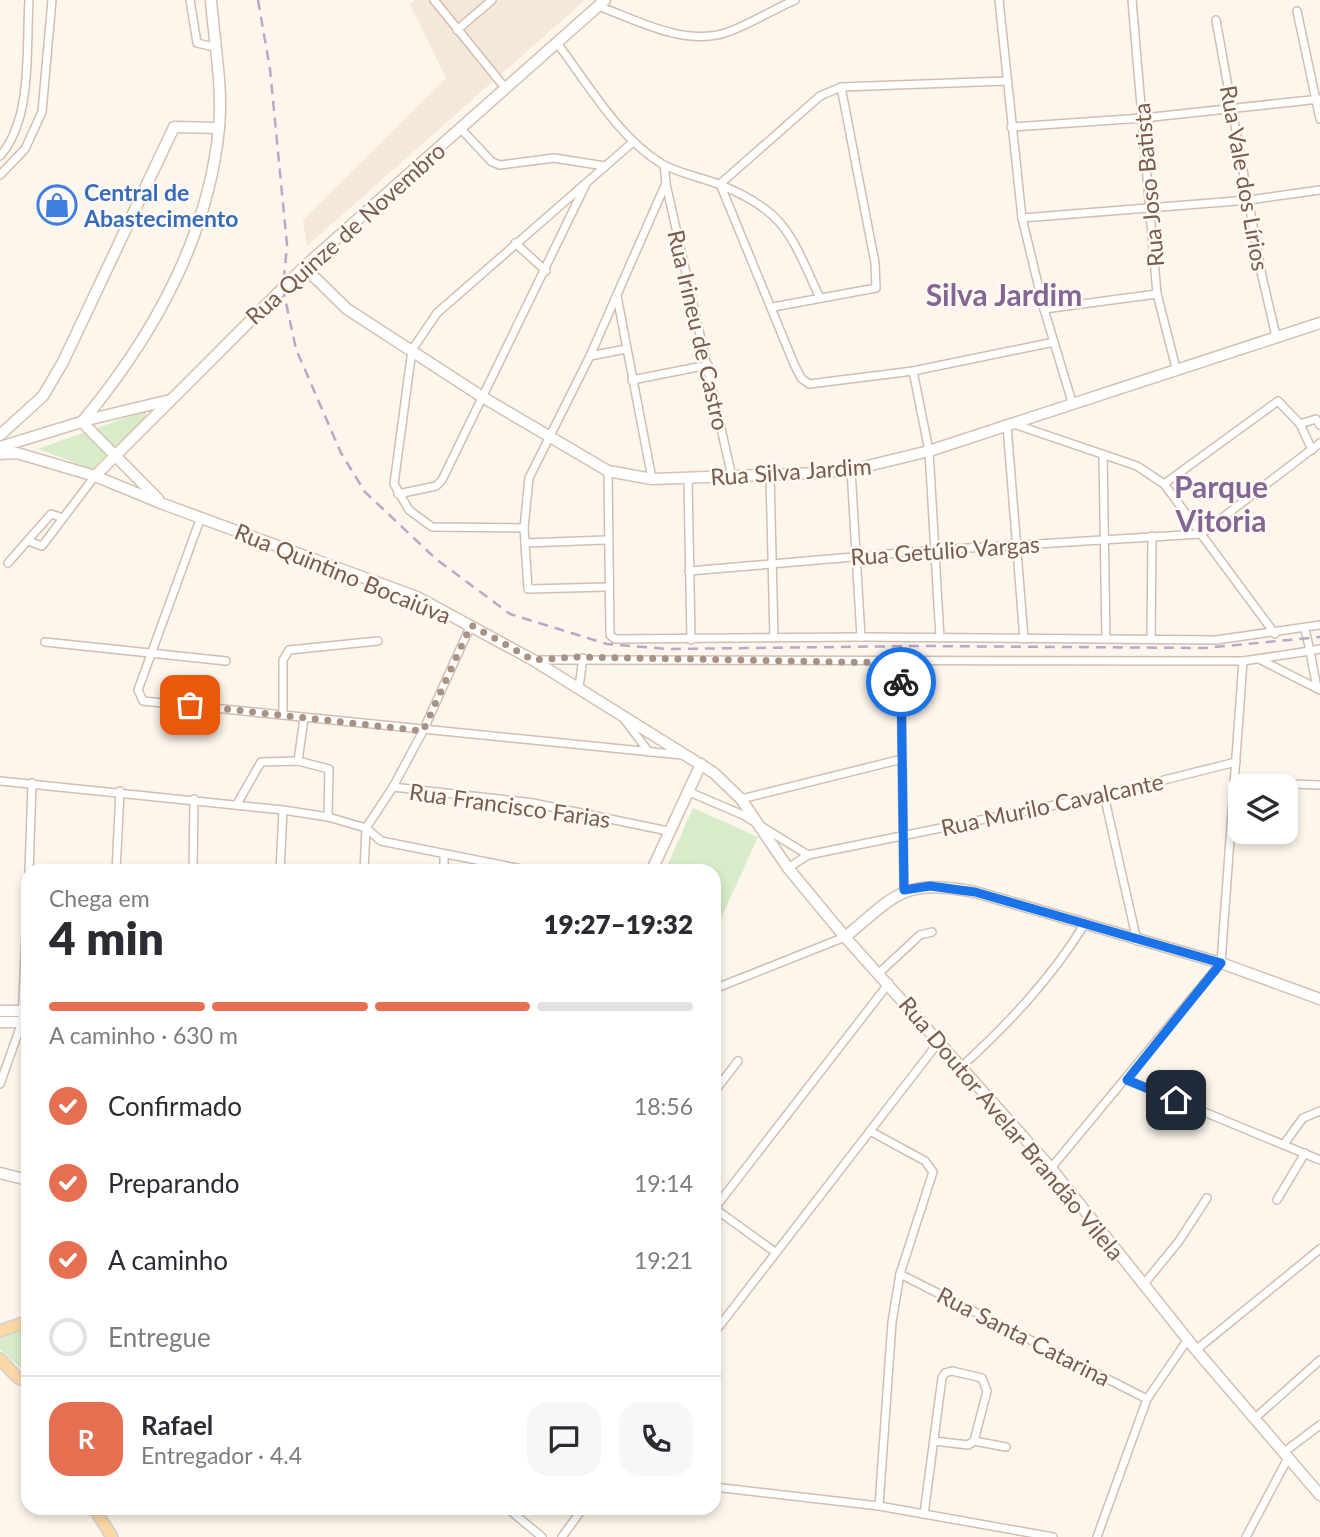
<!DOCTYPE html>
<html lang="pt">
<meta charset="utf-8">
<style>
:root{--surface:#fff;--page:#f7f7f7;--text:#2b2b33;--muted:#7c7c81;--line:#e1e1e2;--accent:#e76f51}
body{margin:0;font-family:Lato,sans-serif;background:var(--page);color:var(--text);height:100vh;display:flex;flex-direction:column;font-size:26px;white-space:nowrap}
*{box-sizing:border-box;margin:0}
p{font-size:23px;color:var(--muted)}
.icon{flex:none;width:38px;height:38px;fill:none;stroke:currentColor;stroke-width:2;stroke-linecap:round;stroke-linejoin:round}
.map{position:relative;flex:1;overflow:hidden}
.sheet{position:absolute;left:21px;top:864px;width:700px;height:651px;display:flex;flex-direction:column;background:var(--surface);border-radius:21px;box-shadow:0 4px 10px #0003}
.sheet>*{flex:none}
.fabs{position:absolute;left:1228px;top:774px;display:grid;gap:14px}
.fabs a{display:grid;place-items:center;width:70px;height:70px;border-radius:14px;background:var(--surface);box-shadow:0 4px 10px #0003;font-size:35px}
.pin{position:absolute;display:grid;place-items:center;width:60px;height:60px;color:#fff;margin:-30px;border-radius:14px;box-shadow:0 4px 10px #0006}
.courier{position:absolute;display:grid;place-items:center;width:70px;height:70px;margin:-35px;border:5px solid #1a73e8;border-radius:50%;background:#fff;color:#222;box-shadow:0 2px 9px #0007}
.head em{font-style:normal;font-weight:800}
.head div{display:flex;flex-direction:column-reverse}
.head{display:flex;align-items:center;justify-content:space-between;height:119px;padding:0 28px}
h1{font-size:46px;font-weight:800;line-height:52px}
.bar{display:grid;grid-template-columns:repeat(4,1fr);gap:10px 7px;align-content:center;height:84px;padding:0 28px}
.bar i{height:9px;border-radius:5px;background:var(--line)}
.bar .current{background:var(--accent)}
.bar p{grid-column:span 4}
.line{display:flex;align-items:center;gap:18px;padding:0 28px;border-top:2px solid var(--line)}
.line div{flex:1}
.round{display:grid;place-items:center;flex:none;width:74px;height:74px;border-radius:21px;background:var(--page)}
ol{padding:0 28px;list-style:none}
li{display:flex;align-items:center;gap:21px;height:77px}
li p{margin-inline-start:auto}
li .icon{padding:7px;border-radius:50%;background:var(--accent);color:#fff;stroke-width:4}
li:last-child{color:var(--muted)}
li i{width:38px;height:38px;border:4px solid var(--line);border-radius:50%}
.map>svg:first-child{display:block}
.residential{fill:#f5e8da}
.green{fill:#d8ecc9}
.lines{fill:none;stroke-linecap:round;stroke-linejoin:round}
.street-casing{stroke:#d1beb0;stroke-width:10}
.secondary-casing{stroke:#d6c0b0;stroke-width:13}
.primary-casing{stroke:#dad1cd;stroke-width:14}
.street{stroke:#fff;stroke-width:7}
.secondary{stroke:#fff;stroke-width:10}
.primary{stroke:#fbd9a5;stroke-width:10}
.rail{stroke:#b9a8c9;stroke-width:2.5;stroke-dasharray:10 7;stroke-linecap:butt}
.done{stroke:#a89285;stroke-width:7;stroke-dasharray:0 12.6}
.route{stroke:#1a73e8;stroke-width:9}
.labels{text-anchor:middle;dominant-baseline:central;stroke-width:5;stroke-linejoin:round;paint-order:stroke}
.street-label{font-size:23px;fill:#7a5c4d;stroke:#fffaf3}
.shop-label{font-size:23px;font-weight:bold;fill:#366cbe;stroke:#fffaf3;text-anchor:start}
.district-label{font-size:30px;font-weight:bold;fill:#846695;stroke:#fffaf3}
</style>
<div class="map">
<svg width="1320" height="1537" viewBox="0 0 1320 1537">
<rect width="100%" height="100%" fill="#fdf6ec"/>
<path class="residential" d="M416 0H585L307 246 303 220 446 78 410 4Z"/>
<g class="green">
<path d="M144 411 148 416 92 469 38 449Z"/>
<path d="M693 808 758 837 714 934V872L665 871Z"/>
<path d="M28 1328V1375L0 1349V1333Z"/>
</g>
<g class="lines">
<g class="street-casing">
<g id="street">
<path d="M190 0 197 43 214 47"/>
<path d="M434 0 506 89"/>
<path d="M999 0 1022 218 1044 309 1072 402"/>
<path d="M1132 0 1157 294 1176 368"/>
<path d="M598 6C637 20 683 46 725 33 749 25 772 10 795 0"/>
<path d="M1297 11 1320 119"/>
<path d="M1216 20 1262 276 1276 336"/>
<path d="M457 30 492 0"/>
<path d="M557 43C588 84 618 137 662 164 678 173 700 177 718 184 787 211 791 236 820 298"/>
<path d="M1011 127 1143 118 1320 99"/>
<path d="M461 129 492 162 500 165 554 158 605 166"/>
<path d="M0 156C33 119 26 47 29 0"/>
<path d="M0 175 25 149 42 112 52 0"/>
<path d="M666 184 732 477"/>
<path d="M720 184 794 364 801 378 809 384 913 371 1054 342"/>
<path d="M720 184 820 96 841 87 1006 81"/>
<path d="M1022 218 1249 200 1320 190"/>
<path d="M515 243 546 271"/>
<path d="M617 296 652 479"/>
<path d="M773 307 876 288 875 263 841 87"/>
<path d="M1044 309 1157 294"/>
<path d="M590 356 626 349"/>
<path d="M913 371 929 451 940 638"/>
<path d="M632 380 708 365"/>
<path d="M1014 424 1137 466 1164 484 1275 634"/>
<path d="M1300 424 1312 450"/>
<path d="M1007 425 1024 639"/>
<path d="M1103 455 1106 639"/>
<path d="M851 470 861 637"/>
<path d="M608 471 610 635 615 639 861 637 1216 640 1320 625"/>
<path d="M770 475 774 638"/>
<path d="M688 478 691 640"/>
<path d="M1164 484 1278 401 1300 424 1316 419 1320 425"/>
<path d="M398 494 436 486 442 480 585 186"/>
<path d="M201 517 138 690 143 701 682 755"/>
<path d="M524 528 432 527 409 510 394 484 412 350 437 313 633 142"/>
<path d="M28 541 42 546 95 476"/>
<path d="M525 543 606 540"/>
<path d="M8 563 51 514 63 518"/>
<path d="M689 571 936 550 1201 534 1320 443"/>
<path d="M607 587 528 589 524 528 529 478 590 356 666 183 664 165"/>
<path d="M1151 639 1152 536"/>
<path d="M45 642 226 661"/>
<path d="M1259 659 1320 690"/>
<path d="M534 660 1243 661 1310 651 1305 629"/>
<path d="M901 663 904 890"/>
<path d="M579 687 583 658"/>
<path d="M1317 688 1310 651 1320 649"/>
<path d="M283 715V660L289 650 378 641"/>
<path d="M624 719 649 752"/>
<path d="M298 761 304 718"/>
<path d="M0 781 283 810 328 817 366 828 381 841 537 872"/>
<path d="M1235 782 1320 785"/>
<path d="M393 787 533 803 668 831"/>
<path d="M687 791 743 815 808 855"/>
<path d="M1104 795 1137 941"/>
<path d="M741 799 902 759"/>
<path d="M237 804 261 762 298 761 329 769 328 817"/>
<path d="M444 854V872"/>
<path d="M788 868 808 855 1104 795 1236 762"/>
<path d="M29 872 32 783"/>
<path d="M116 872 120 791"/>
<path d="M193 872 194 799"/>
<path d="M280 872 283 810"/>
<path d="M364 872 366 828 393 787 423 731 471 625"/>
<path d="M879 973 920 935 932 932"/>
<path d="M714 989 845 937"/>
<path d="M960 1068C1008 1024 1050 980 1084 925"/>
<path d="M1127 1080 1320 1160"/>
<path d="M0 1084 22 1022 28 887"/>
<path d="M714 1092 738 1061"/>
<path d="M870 1131 925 1161 933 1172 900 1274 892 1322 879 1506"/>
<path d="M1284 1144 1303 1118 1320 1111"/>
<path d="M1051 1168 1221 963 1243 661"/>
<path d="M1277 1200 1305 1153"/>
<path d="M714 1208 775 1252"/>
<path d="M714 1209 889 983"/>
<path d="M900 1274 1147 1399"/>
<path d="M1144 1284 1179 1241 1207 1198"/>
<path d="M714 1333 938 1043"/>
<path d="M1196 1350 1320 1249"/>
<path d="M1254 1419 1320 1360"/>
<path d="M974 1441 1006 1447"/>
<path d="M1284 1452 1320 1425"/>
<path d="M714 1487 879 1506 1053 1537"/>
<path d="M507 1508 542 1537"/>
<path d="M924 1514 942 1378 945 1373 952 1371 982 1378 987 1391 974 1441 968 1445 934 1441"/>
<path d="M562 1537 583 1508"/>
<path d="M1097 1537 1147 1399 1188 1339"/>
<path d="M1246 1537 1288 1458"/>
</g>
</g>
<g class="secondary-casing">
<g id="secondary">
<path d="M304 267 347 309 484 398 608 471 652 479 818 473 851 470 929 451 1320 323"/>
<path d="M0 435 43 396 63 362 174 127 219 128"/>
<path d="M0 447 91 419 170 400"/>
<path d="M0 454 17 453 95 476 163 504 417 597 533 660 714 773 741 799 788 868 845 937 1051 1168 1196 1350 1320 1495"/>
<path d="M95 476 304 267 605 0"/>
<path d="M158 499 82 422C152 338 208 239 219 128 223 86 214 41 211 0"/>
<path d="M651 872 701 764"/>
<path d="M845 937C898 893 903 879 975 892L1221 963 1320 999"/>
<path d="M0 1011H28"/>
<path d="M0 1022H28"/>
<path d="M0 1173 28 1180"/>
</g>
</g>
<g class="primary-casing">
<g id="primary">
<path d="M0 1331 28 1321"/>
<path d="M0 1359 18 1378 28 1381"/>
<path d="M94 1508 112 1537"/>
</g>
</g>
<use href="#street" class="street"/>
<use href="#secondary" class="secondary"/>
<use href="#primary" class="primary"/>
<path class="rail" d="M258 0 270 69 287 245 283 289 296 349 341 453 365 492 436 559 510 614 607 644 668 649 919 646 1205 648 1320 637"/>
</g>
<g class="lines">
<path class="done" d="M190 705 423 731 471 625 533 660 576 657 901 663V682"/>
<path class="route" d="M901 682 904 890 930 886 975 892 1221 963 1127 1080 1176 1100"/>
</g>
<defs>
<g id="shop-ring" transform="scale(2.0125)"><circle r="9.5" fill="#fffaf3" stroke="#3f7fe0" stroke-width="1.5"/><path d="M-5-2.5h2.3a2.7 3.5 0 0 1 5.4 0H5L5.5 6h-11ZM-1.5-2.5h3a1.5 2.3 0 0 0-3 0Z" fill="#3f7fe0"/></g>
</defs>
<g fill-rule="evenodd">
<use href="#shop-ring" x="57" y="205"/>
</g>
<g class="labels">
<g class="street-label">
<text transform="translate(1245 178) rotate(80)">Rua Vale dos Lírios</text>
<text transform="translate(1148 185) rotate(-95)">Rua Joso Batista</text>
<text transform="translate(345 233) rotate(-42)">Rua Quinze de Novembro</text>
<text transform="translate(699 330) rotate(77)">Rua Irineu de Castro</text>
<text transform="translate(791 471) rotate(-4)">Rua Silva Jardim</text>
<text transform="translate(945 550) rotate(-4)">Rua Getúlio Vargas</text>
<text transform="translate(343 573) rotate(22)">Rua Quintino Bocaiúva</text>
<text transform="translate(1052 804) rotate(-12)">Rua Murilo Cavalcante</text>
<text transform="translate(510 805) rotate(8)">Rua Francisco Farias</text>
<text transform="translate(1012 1128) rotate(50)">Rua Doutor Avelar Brandão Vilela</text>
<text transform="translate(1024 1336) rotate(27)">Rua Santa Catarina</text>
</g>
<g class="shop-label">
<text x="84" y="192">Central de<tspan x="84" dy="26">Abastecimento</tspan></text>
</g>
<g class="district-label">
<text x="1004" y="294">Silva Jardim</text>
<text x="1221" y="486">Parque<tspan x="1221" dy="34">Vitoria</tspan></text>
</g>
</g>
</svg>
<div class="fabs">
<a><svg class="icon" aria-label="layers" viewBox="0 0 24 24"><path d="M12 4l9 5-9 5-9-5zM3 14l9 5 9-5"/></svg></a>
</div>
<div class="pin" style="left:190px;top:705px;background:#ea580c"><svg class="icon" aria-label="bag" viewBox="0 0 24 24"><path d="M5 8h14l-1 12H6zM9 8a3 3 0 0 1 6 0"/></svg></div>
<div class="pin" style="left:1176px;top:1100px;background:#1f2937"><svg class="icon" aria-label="home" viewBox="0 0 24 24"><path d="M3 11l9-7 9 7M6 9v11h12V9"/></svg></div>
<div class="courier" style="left:901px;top:682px"><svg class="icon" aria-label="bike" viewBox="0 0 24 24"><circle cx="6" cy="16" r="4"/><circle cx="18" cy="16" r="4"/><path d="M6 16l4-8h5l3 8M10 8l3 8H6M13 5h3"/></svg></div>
<section class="sheet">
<div class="head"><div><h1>4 min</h1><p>Chega em</p></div><em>19:27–19:32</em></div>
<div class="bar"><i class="current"></i><i class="current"></i><i class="current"></i><i></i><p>A caminho · 630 m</p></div>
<ol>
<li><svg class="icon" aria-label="check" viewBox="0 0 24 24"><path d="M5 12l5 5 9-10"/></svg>Confirmado<p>18:56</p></li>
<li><svg class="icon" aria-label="check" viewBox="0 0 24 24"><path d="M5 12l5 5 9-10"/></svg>Preparando<p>19:14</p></li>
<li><svg class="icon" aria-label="check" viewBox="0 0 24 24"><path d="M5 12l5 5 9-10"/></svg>A caminho<p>19:21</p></li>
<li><i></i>Entregue</li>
</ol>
<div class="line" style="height:126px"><b class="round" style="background:var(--accent);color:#fff">R</b><div><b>Rafael</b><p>Entregador · 4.4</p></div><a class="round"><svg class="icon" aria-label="chat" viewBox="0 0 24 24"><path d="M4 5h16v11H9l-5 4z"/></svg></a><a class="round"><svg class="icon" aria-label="phone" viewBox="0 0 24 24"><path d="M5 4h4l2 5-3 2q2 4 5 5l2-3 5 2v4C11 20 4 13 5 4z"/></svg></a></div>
</section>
</div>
